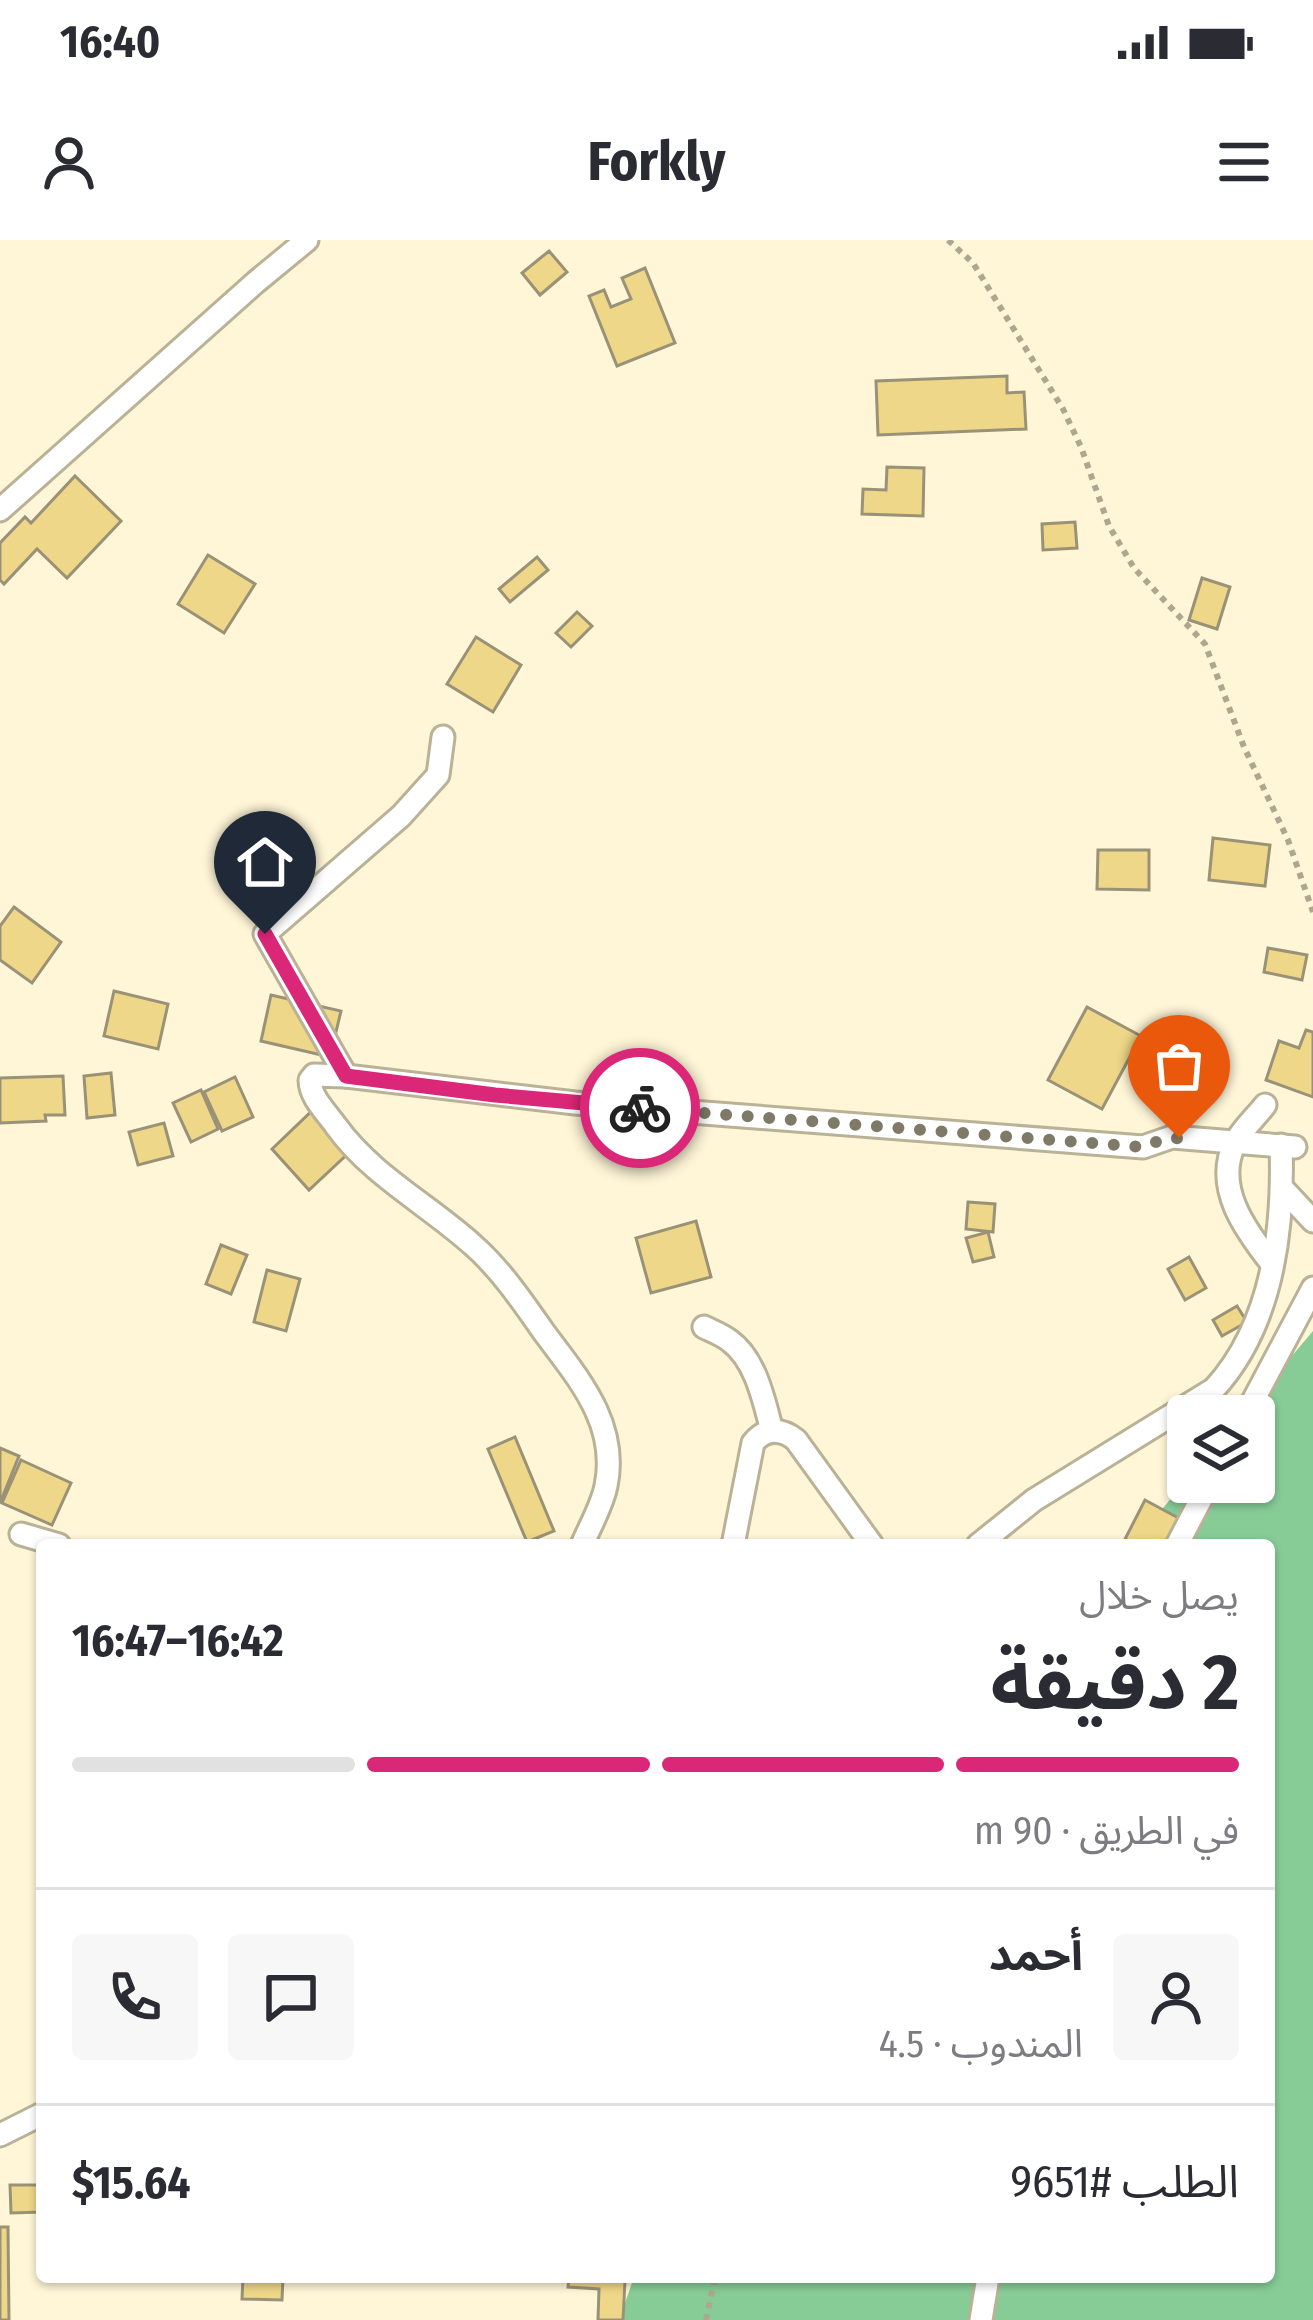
<!DOCTYPE html>
<html lang="ar">
<meta charset="utf-8">
<style>
:root{--surface:#fff;--page:#f7f7f7;--text:#2b2b33;--muted:#7c7c81;--line:#e1e1e2;--accent:#db2777}
body{margin:0;font-family:"Fira Sans Condensed","Noto Sans Arabic",sans-serif;background:var(--page);color:var(--text);direction:rtl;height:100vh;display:flex;flex-direction:column;font-size:45px;white-space:nowrap}
*{box-sizing:border-box;margin:0}
p{font-size:39px;color:var(--muted)}
.icon{flex:none;width:66px;height:66px;fill:none;stroke:currentColor;stroke-width:2;stroke-linecap:round;stroke-linejoin:round}
.map{position:relative;flex:1;overflow:hidden;direction:ltr}
.details{position:absolute;left:36px;top:1299px;width:1239px;height:744px;display:flex;flex-direction:column;background:var(--surface);border-radius:12px;box-shadow:0 3px 9px #0004;direction:rtl}
.details>*{flex:none}
.fabs{position:absolute;left:1167px;top:1155px;display:grid;gap:24px}
.fabs a{display:grid;place-items:center;width:108px;height:108px;border-radius:12px;background:var(--surface);box-shadow:0 3px 9px #0004;font-size:60px}
.pin{position:absolute;display:grid;place-items:center;width:102px;height:102px;color:#fff;margin:-123px -51px;border-radius:50% 50% 50% 0;rotate:-45deg;box-shadow:0 0 12px #0007}
.pin .icon{rotate:45deg}
.courier{position:absolute;display:grid;place-items:center;width:120px;height:120px;margin:-60px;border:9px solid #db2777;border-radius:50%;background:#fff;color:#222;box-shadow:0 3px 15px #0007}
.overview em{font-style:normal;font-weight:700}
.overview div{display:flex;flex-direction:column-reverse}
.overview{display:flex;align-items:center;justify-content:space-between;height:204px;padding:0 36px}
h1{font-size:78px;font-weight:700;line-height:90px}
.bar{display:grid;grid-template-columns:repeat(4,1fr);gap:18px 12px;align-content:center;height:144px;padding:0 36px}
.bar i{height:15px;border-radius:9px;background:var(--line)}
.bar .selected{background:var(--accent)}
.bar p{grid-column:span 4}
.line{display:flex;align-items:center;gap:30px;padding:0 36px;border-top:3px solid var(--line)}
.line div{flex:1}
.round{display:grid;place-items:center;flex:none;width:126px;height:126px;border-radius:12px;background:var(--page)}
.status{display:flex;justify-content:space-between;align-items:center;height:84px;padding:0 60px;background:var(--surface);direction:ltr}
.status svg{height:33px;fill:currentColor}
header{display:flex;justify-content:space-between;align-items:center;height:156px;padding:0 36px;background:var(--surface);font-size:54px;font-weight:700}
.map>svg:first-child{display:block}
.forest{fill:#87cc97}
.building{fill:#eed788;stroke:#9a9277;stroke-width:3}
.lines{fill:none;stroke-linecap:round;stroke-linejoin:round}
.service-casing{stroke:#bab296;stroke-width:27}
.path{stroke:#ada790;stroke-width:6;stroke-dasharray:6 6;stroke-linecap:butt}
.service{stroke:#fff;stroke-width:21}
.done{stroke:#7f7a68;stroke-width:12;stroke-dasharray:0 21.6}
.route{stroke:#db2777;stroke-width:15}
</style>
<div class="status"><b>16:40</b><svg viewBox="0 0 49 12"><path d="M0 12V9h3v3zM5 12V6h3v6zM10 12V3h3v9zM15 12V0h3v12zM26 1h20v11H26zM47 4h2v5h-2z"/></svg></div>
<header><svg class="icon" aria-label="menu" viewBox="0 0 24 24"><path d="M4 6h16M4 12h16M4 18h16"/></svg>Forkly<svg class="icon" aria-label="person" viewBox="0 0 24 24"><circle cx="12" cy="8" r="4"/><path d="M4 21q1-7 8-7t8 7"/></svg></header>
<div class="map">
<svg width="1313" height="2080" viewBox="0 0 1313 2080">
<rect width="100%" height="100%" fill="#fff6d8"/>
<path class="forest" d="M1313 1091V2080H619L634 2037H1269V1305H1132L1188 1238V1242H1254V1176H1241Z"/>
<g class="building">
<path d="M549 11 567 32 540 55 522 33Z"/>
<path d="M645 28 675 103 617 126 589 56 604 50 611 67 631 59 622 38Z"/>
<path d="M1007 136V153L1024 152 1026 189 878 195 876 141Z"/>
<path d="M887 227 924 228 923 276 862 274 863 249 886 250Z"/>
<path d="M75 236 121 281 67 338 37 309 4 344 0 340V303L25 277 31 283Z"/>
<path d="M1075 282 1077 308 1043 310 1042 284Z"/>
<path d="M208 315 255 344 224 393 178 364Z"/>
<path d="M537 317 548 330 510 362 499 349Z"/>
<path d="M1202 338 1230 347 1217 389 1189 380Z"/>
<path d="M577 372 592 386 571 407 556 393Z"/>
<path d="M476 397 521 425 493 472 447 444Z"/>
<path d="M1213 598 1270 605 1265 646 1209 640Z"/>
<path d="M1098 610H1149V650L1097 649Z"/>
<path d="M14 667 61 702 32 743 0 720V686Z"/>
<path d="M1268 708 1307 715 1302 740 1264 732Z"/>
<path d="M114 751 168 764 158 809 104 796Z"/>
<path d="M271 755 341 771 330 817 261 801Z"/>
<path d="M1087 767 1141 796 1102 869 1048 840Z"/>
<path d="M1306 790 1313 792V857L1266 840 1279 801 1299 808Z"/>
<path d="M111 833 115 875 87 878 84 836Z"/>
<path d="M63 836 65 875H45L46 881 0 883V838Z"/>
<path d="M235 837 253 877 222 891 204 852Z"/>
<path d="M201 850 218 889 191 902 173 863Z"/>
<path d="M316 867 354 908 309 950 272 909Z"/>
<path d="M164 883 173 916 138 925 129 892Z"/>
<path d="M968 962 995 964 993 992 966 989Z"/>
<path d="M696 981 711 1037 651 1053 636 998Z"/>
<path d="M988 992 994 1017 973 1022 966 998Z"/>
<path d="M221 1005 247 1015 231 1054 206 1044Z"/>
<path d="M1189 1017 1206 1048 1185 1060 1168 1029Z"/>
<path d="M267 1030 300 1039 286 1091 254 1082Z"/>
<path d="M1237 1066 1247 1082 1222 1096 1213 1080Z"/>
<path d="M515 1197 554 1291 527 1302 488 1209Z"/>
<path d="M0 1208 19 1216 0 1263Z"/>
<path d="M21 1220 71 1243 52 1285 2 1263Z"/>
<path d="M1145 1260 1184 1281 1171 1305H1122Z"/>
<path d="M10 1945H42V1972L11 1973Z"/>
<path d="M0 1987H8L9 2080H0Z"/>
<path d="M243 2037H283L282 2060 242 2059Z"/>
<path d="M569 2037H629V2041H625L623 2080H598L599 2049 568 2047Z"/>
</g>
<g class="lines">
<g class="service-casing">
<g id="service">
<path d="M0 270 256 42 307 0"/>
<path d="M346 836 265 694 401 576 438 535 443 497"/>
<path d="M1265 865C1256 877 1242 889 1235 903 1213 947 1246 991 1272 1024"/>
<path d="M1283 949 1313 981"/>
<path d="M704 1087C712 1091 723 1095 730 1101 756 1120 764 1161 772 1191"/>
<path d="M1245 1176 1313 1048"/>
<path d="M21 1294 59 1305"/>
<path d="M582 1305C590 1286 602 1266 606 1246 619 1183 577 1137 543 1091 522 1061 501 1030 474 1006 429 965 372 936 336 886 326 872 310 857 310 840L314 835 346 836 575 863 1143 907 1172 897 1295 907"/>
<path d="M733 1305 753 1203C765 1188 781 1188 796 1200L872 1305"/>
<path d="M978 1305 1034 1260 1214 1149C1273 1085 1284 990 1281 905"/>
<path d="M1177 1305 1210 1242"/>
<path d="M0 1895 42 1874"/>
<path d="M981 2080 988 2037"/>
</g>
</g>
<g class="path">
<path d="M948 0 973 23 1063 169 1081 207 1109 286 1134 328 1205 404 1244 507 1288 600 1313 672"/>
<path d="M706 2080 715 2037"/>
</g>
<use href="#service" class="service"/>
</g>
<g class="lines">
<path class="done" d="M640 868 1143 907 1164 899 1179 898"/>
<path class="route" d="M265 694 346 836 495 855 640 868"/>
</g>
</svg>
<div class="fabs">
<a><svg class="icon" aria-label="layers" viewBox="0 0 24 24"><path d="M12 4l9 5-9 5-9-5zM3 14l9 5 9-5"/></svg></a>
</div>
<div class="pin" style="left:1179px;top:898px;background:#ea580c"><svg class="icon" aria-label="bag" viewBox="0 0 24 24"><path d="M5 8h14l-1 12H6zM9 8a3 3 0 0 1 6 0"/></svg></div>
<div class="pin" style="left:265px;top:694px;background:#1f2937"><svg class="icon" aria-label="home" viewBox="0 0 24 24"><path d="M3 11l9-7 9 7M6 9v11h12V9"/></svg></div>
<div class="courier" style="left:640px;top:868px"><svg class="icon" aria-label="bike" viewBox="0 0 24 24"><circle cx="6" cy="16" r="4"/><circle cx="18" cy="16" r="4"/><path d="M6 16l4-8h5l3 8M10 8l3 8H6M13 5h3"/></svg></div>
<section class="details">
<div class="overview"><div><h1>2 دقيقة</h1><p>يصل خلال</p></div><em>16:42–16:47</em></div>
<div class="bar"><i class="selected"></i><i class="selected"></i><i class="selected"></i><i></i><p>في الطريق · 90 m</p></div>
<div class="line" style="height:216px"><a class="round"><svg class="icon" aria-label="person" viewBox="0 0 24 24"><circle cx="12" cy="8" r="4"/><path d="M4 21q1-7 8-7t8 7"/></svg></a><div><b>أحمد</b><p>المندوب · 4.5</p></div><a class="round"><svg class="icon" aria-label="chat" viewBox="0 0 24 24"><path d="M4 5h16v11H9l-5 4z"/></svg></a><a class="round"><svg class="icon" aria-label="phone" viewBox="0 0 24 24"><path d="M5 4h4l2 5-3 2q2 4 5 5l2-3 5 2v4C11 20 4 13 5 4z"/></svg></a></div>
<div class="line" style="height:156px"><div>الطلب #9651</div><b>$15.64</b></div>
</section>
</div>
